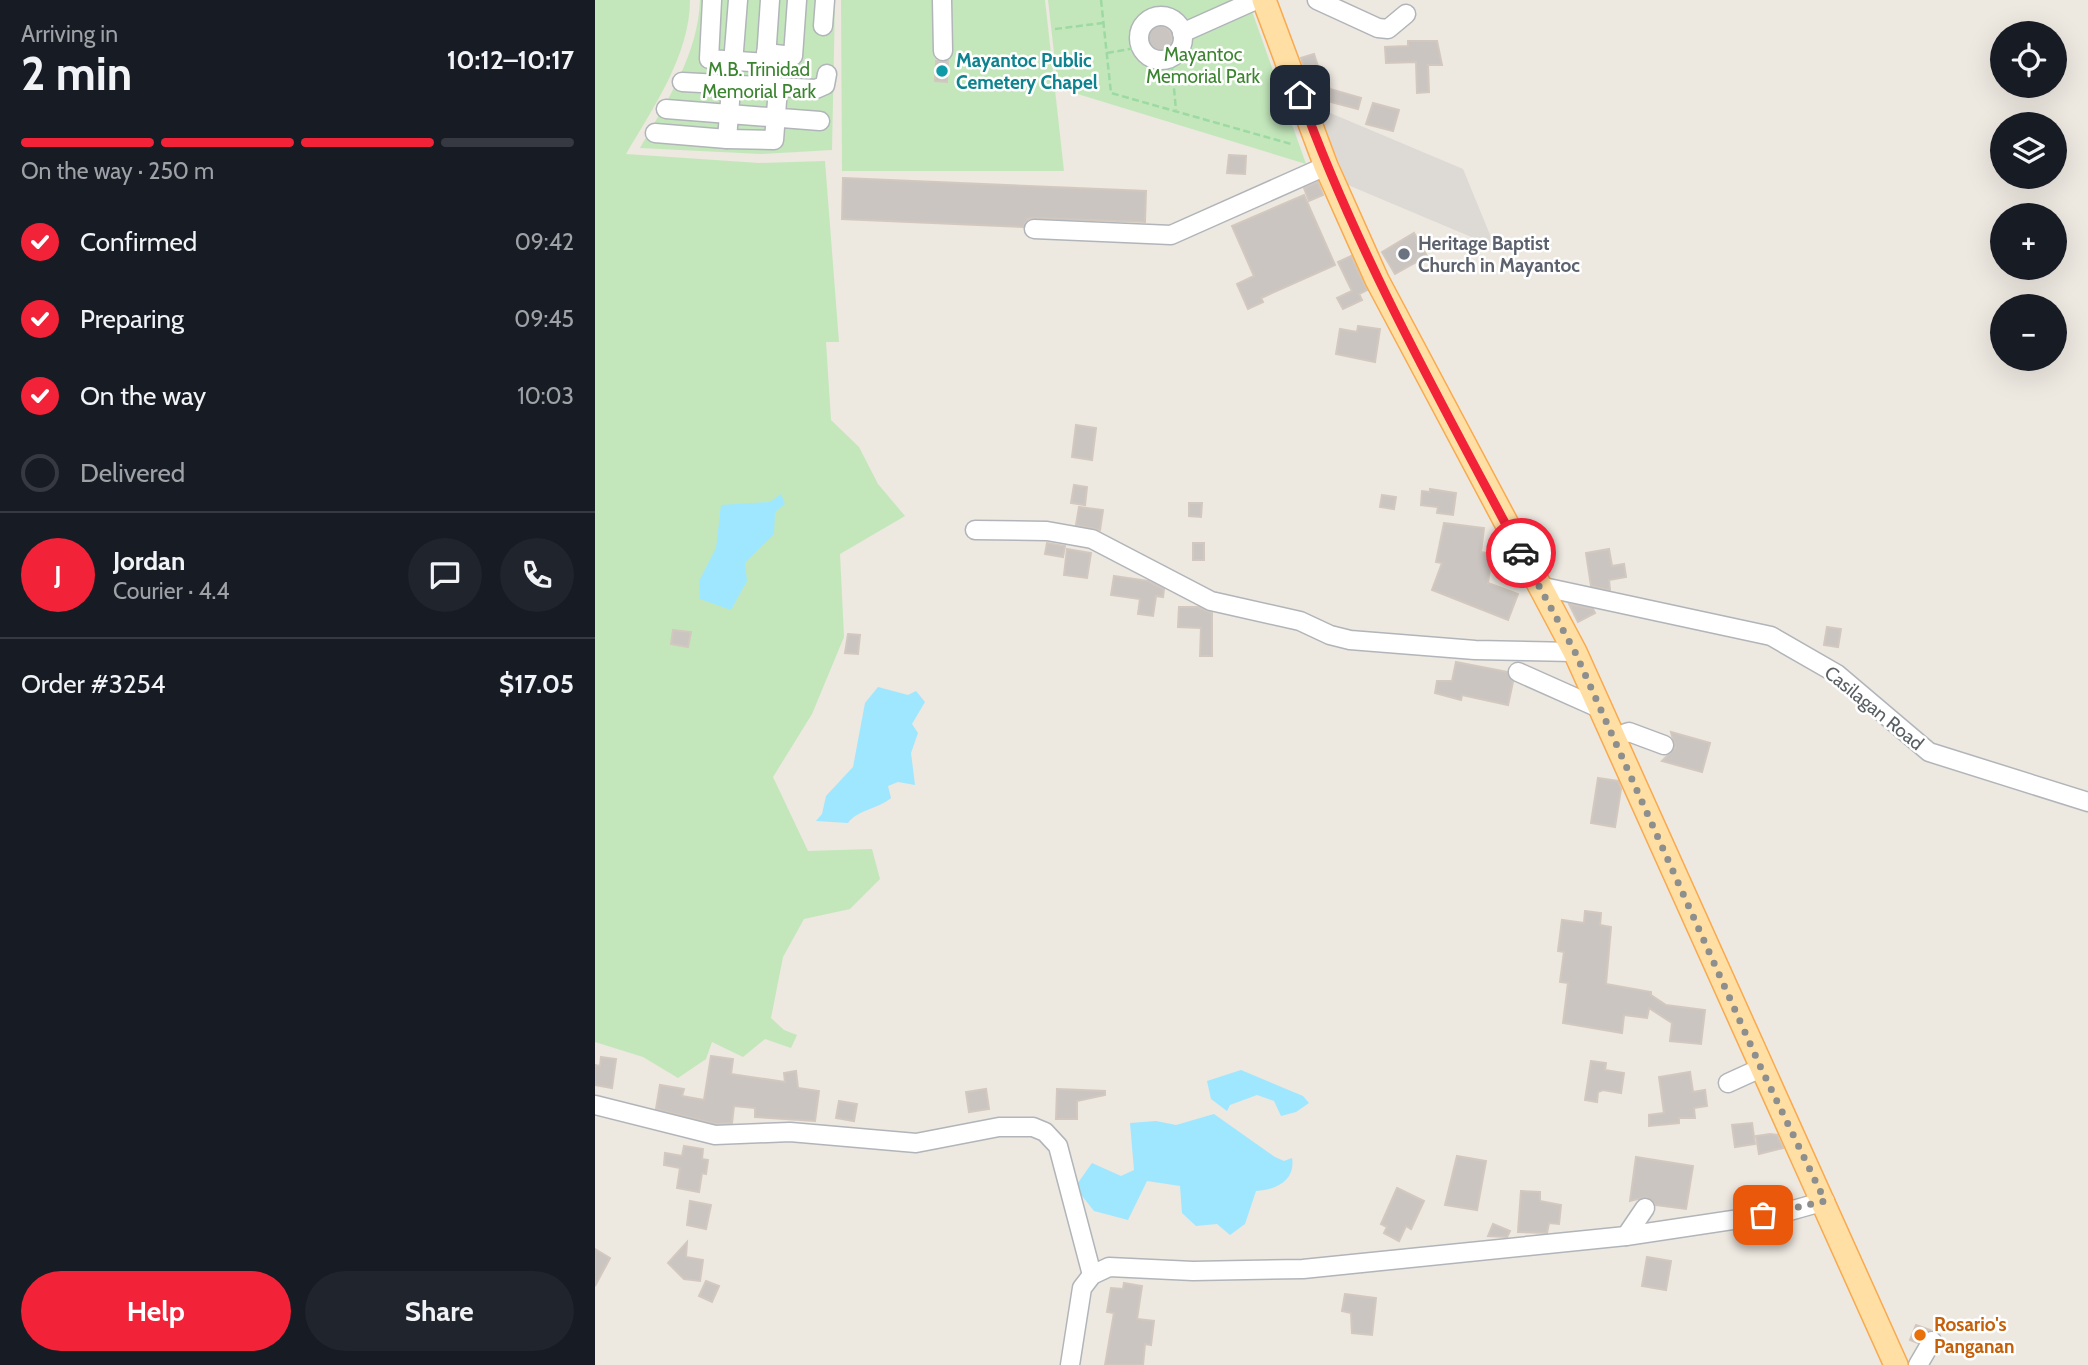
<!DOCTYPE html>
<meta charset="utf-8">
<style>
:root{--surface:#171b24;--page:#20242c;--text:#f1f3f6;--muted:#9ea1a6;--line:#363941;--accent:#f22238}
body{margin:0;font-family:Cabin,sans-serif;background:var(--page);color:var(--text);height:100vh;display:flex;flex-direction:column;font-size:26px;white-space:nowrap}
*{box-sizing:border-box;margin:0}
p{font-size:23px;color:var(--muted)}
.icon{flex:none;width:38px;height:38px;fill:none;stroke:currentColor;stroke-width:2;stroke-linecap:round;stroke-linejoin:round}
.map{position:relative;flex:1;overflow:hidden}
.sheet{display:flex;flex-direction:column;background:var(--surface);width:595px}
.sheet>*{flex:none}
.buttons{position:absolute;left:1395px;top:21px;display:grid;gap:14px}
.buttons a{display:grid;place-items:center;width:77px;height:77px;border-radius:50%;background:var(--surface);box-shadow:0 7px 28px #0002;font-size:35px}
.pin{position:absolute;display:grid;place-items:center;width:60px;height:60px;color:#fff;margin:-30px;border-radius:14px;box-shadow:0 4px 10px #0006}
.courier{position:absolute;display:grid;place-items:center;width:70px;height:70px;margin:-35px;border:5px solid #f22238;border-radius:50%;background:#fff;color:#222;box-shadow:0 2px 9px #0007}
.summary em{font-style:normal;font-weight:700}
.summary div{display:flex;flex-direction:column-reverse}
.summary{display:flex;align-items:center;justify-content:space-between;height:119px;padding:0 21px}
h1{font-size:46px;font-weight:700;line-height:52px}
.bar{display:grid;grid-template-columns:repeat(4,1fr);gap:10px 7px;align-content:center;height:84px;padding:0 21px}
.bar i{height:9px;border-radius:5px;background:var(--line)}
.bar .selected{background:var(--accent)}
.bar p{grid-column:span 4}
.line{display:flex;align-items:center;gap:18px;padding:0 21px;border-top:2px solid var(--line)}
.line div{flex:1}
.round{display:grid;place-items:center;flex:none;width:74px;height:74px;border-radius:37px;background:var(--page)}
ol{padding:0 21px;list-style:none}
li{display:flex;align-items:center;gap:21px;height:77px}
li p{margin-inline-start:auto}
li .icon{padding:7px;border-radius:50%;background:var(--accent);color:#fff;stroke-width:4}
li:last-child{color:var(--muted)}
li i{width:38px;height:38px;border:4px solid var(--line);border-radius:50%}
.action{display:flex;gap:14px;margin-top:auto;padding:14px 21px}
.action a{flex:1;height:80px;border-radius:42px;background:var(--accent);color:#fff;font-size:28px;font-weight:700;line-height:80px;text-align:center}
.action a+a{background:var(--page);color:var(--text)}
main{display:flex;flex:1;min-height:0}
.map>svg:first-child{display:block}
.industrial{fill:#dddad5}
.green{fill:#c3e7bb}
.water{fill:#9fe7ff}
.building{fill:#cac5c0;stroke:#d2c8bf;stroke-width:2}
.lines{fill:none;stroke-linecap:round;stroke-linejoin:round}
.minor-casing{stroke:#b1b5b9;stroke-width:21}
.major-casing{stroke:#f9a94e;stroke-width:26}
.path{stroke:#9dd9a2;stroke-width:2.5;stroke-dasharray:7 3.5;stroke-linecap:butt}
.minor{stroke:#fff;stroke-width:18}
.major{stroke:#ffdfa4;stroke-width:23}
.done{stroke:#8d8f8e;stroke-width:7;stroke-dasharray:0 12.6}
.route{stroke:#f22238;stroke-width:9}
.culture-dot{fill:#0f9aa8;stroke:#fff;stroke-width:2.5}
.worship-dot{fill:#6b7280;stroke:#fff;stroke-width:2.5}
.food-dot{fill:#e8710a;stroke:#fff;stroke-width:2.5}
.labels{text-anchor:middle;dominant-baseline:central;stroke-width:5;stroke-linejoin:round;paint-order:stroke}
.park-label{font-size:19px;fill:#3b842f;stroke:#fff}
.culture-label{font-size:19px;font-weight:bold;fill:#0d838f;stroke:#fff;text-anchor:start}
.worship-label{font-size:19px;font-weight:bold;fill:#5b616d;stroke:#fff;text-anchor:start}
.street-label{font-size:19px;fill:#595f62;stroke:#fff}
.food-label{font-size:19px;font-weight:bold;fill:#c56008;stroke:#fff;text-anchor:start}
</style>
<main>
<section class="sheet">
<div class="summary"><div><h1>2 min</h1><p>Arriving in</p></div><em>10:12–10:17</em></div>
<div class="bar"><i class="selected"></i><i class="selected"></i><i class="selected"></i><i></i><p>On the way · 250 m</p></div>
<ol>
<li><svg class="icon" aria-label="check" viewBox="0 0 24 24"><path d="M5 12l5 5 9-10"/></svg>Confirmed<p>09:42</p></li>
<li><svg class="icon" aria-label="check" viewBox="0 0 24 24"><path d="M5 12l5 5 9-10"/></svg>Preparing<p>09:45</p></li>
<li><svg class="icon" aria-label="check" viewBox="0 0 24 24"><path d="M5 12l5 5 9-10"/></svg>On the way<p>10:03</p></li>
<li><i></i>Delivered</li>
</ol>
<div class="line" style="height:126px"><b class="round" style="background:var(--accent);color:#fff">J</b><div><b>Jordan</b><p>Courier · 4.4</p></div><a class="round"><svg class="icon" aria-label="chat" viewBox="0 0 24 24"><path d="M4 5h16v11H9l-5 4z"/></svg></a><a class="round"><svg class="icon" aria-label="phone" viewBox="0 0 24 24"><path d="M5 4h4l2 5-3 2q2 4 5 5l2-3 5 2v4C11 20 4 13 5 4z"/></svg></a></div>
<div class="line" style="height:91px"><div>Order #3254</div><b>$17.05</b></div>
<div class="action"><a>Help</a><a>Share</a></div>
</section>
<div class="map">
<svg width="1493" height="1365" viewBox="0 0 1493 1365">
<rect width="100%" height="100%" fill="#ede8e0"/>
<path class="industrial" d="M721 107 868 169 900 247 753 185Z"/>
<g class="green">
<path d="M0 0H95C95 55 58 108 31 154L164 163 230 161 244 342H231L236 420 264 447 283 484 310 516 245 554 249 637 217 714 178 777 213 851 277 849 285 879 255 909 209 919 188 957 176 1018 189 1030 202 1035 196 1048 170 1039 148 1057 117 1042 111 1059 83 1078 48 1057 0 1042Z"/>
<path d="M105 0H240L237 150 166 154 45 148C72 101 103 55 105 0Z"/>
<path d="M246 0H450L469 171H247Z"/>
<path d="M453 0H653L711 164 463 88Z"/>
</g>
<g class="water">
<path d="M186 494 190 504 180 512 179 534 150 563 152 581 136 610 105 599 104 581 121 548 126 505 175 502Z"/>
<path d="M283 687 313 695 321 691 330 702 317 724 323 733 316 753 320 785 303 782 293 786 296 798C283 809 262 810 253 823L221 821 227 814 231 796 258 767 270 703Z"/>
<path d="M646 1070 708 1096 714 1103 701 1112 686 1116 679 1101 662 1095 635 1105 632 1111 616 1099 612 1081Z"/>
<path d="M619 1114 680 1157 689 1161 697 1158C701 1180 681 1190 661 1191L650 1224 635 1235 622 1224 601 1226 587 1213 585 1186 552 1181 533 1220 499 1211 480 1187 497 1163 526 1176 539 1170 535 1123 561 1121 581 1125Z"/>
</g>
<g class="building">
<circle cx="563" cy="39" r="14"/>
<path d="M813 41H842L847 65H833L834 92 822 93 821 62 791 63 790 47 813 46Z"/>
<path d="M719 54 723 66 710 70 706 58Z"/>
<path d="M341 61H353L352 82 340 81Z"/>
<path d="M727 67 735 89 766 98 763 109 720 98 715 83 719 69Z"/>
<path d="M778 103 804 110 798 131 771 124Z"/>
<path d="M634 155 651 156 650 174 632 173Z"/>
<path d="M248 178 551 191 550 222 439 218 433 219 428 227 247 219Z"/>
<path d="M723 182 728 195 714 201 709 188Z"/>
<path d="M709 195 740 265 666 298 668 302 653 309 642 284 659 276 637 226Z"/>
<path d="M819 233 832 256 800 274 787 252Z"/>
<path d="M756 256 772 290 764 294 767 300 748 309 742 298 757 291 743 262Z"/>
<path d="M763 326 785 329 780 362 741 354 745 329 762 332Z"/>
<path d="M481 425 501 428 497 460 477 457Z"/>
<path d="M479 485 492 487 490 505 476 503Z"/>
<path d="M835 489 861 493 858 515 842 513 843 507 826 505 827 491 835 492Z"/>
<path d="M787 495 801 497 799 509 785 507Z"/>
<path d="M594 503H607L606 517 594 516Z"/>
<path d="M484 507 508 510 505 530 481 525Z"/>
<path d="M849 523 889 528 886 552 897 554 893 583 923 594 913 620 837 590 847 563 841 562Z"/>
<path d="M452 543 470 546 468 557 450 554Z"/>
<rect x="598" y="543" width="11" height="17"/>
<path d="M472 549 496 553 492 578 469 575Z"/>
<path d="M1014 549 1017 566 1029 564 1031 577 1014 580 1015 590 996 586 991 553Z"/>
<path d="M519 576 553 581 569 589 568 597 561 596 558 616 543 614 545 599 516 595Z"/>
<path d="M974 604 998 609 1000 613 983 622Z"/>
<path d="M584 607H603L617 613V656H605L606 628 583 627Z"/>
<path d="M1232 627 1246 629 1243 647 1229 645Z"/>
<path d="M78 630 96 632 93 647 76 644Z"/>
<path d="M253 634 265 635 263 654 250 653Z"/>
<path d="M861 662 912 672 918 682 913 705 867 695 866 700 840 693 842 681H857Z"/>
<path d="M1076 732 1115 743 1107 772 1067 761 1080 748Z"/>
<path d="M1003 778 1023 781 1026 789 1020 827 996 823Z"/>
<path d="M990 911 1006 913 1005 925 1016 927 1011 984 1056 992V995L1071 1005 1110 1010 1106 1044 1075 1041 1077 1023 1054 1008 1052 1018 1029 1015 1027 1033 968 1023 973 983 965 982 969 952 963 951 967 920 989 923Z"/>
<path d="M116 1056 138 1059 136 1074 190 1082 189 1073 201 1071 203 1088 224 1091 220 1121 160 1117V1108L139 1106 137 1123 121 1124 61 1109 65 1085 89 1089 87 1096 109 1100Z"/>
<path d="M6 1057 21 1059 17 1088 0 1085V1065L5 1066Z"/>
<path d="M996 1061 1011 1063 1010 1070 1029 1073 1026 1093 1008 1090 1003 1092 1002 1102 990 1100Z"/>
<path d="M1095 1072 1098 1092 1110 1090 1112 1106 1099 1108 1100 1118H1084V1123L1054 1126V1115L1069 1113 1064 1077Z"/>
<path d="M391 1089 394 1109 374 1112 371 1092Z"/>
<path d="M462 1089 510 1091V1095L482 1101V1119H461Z"/>
<path d="M244 1101 262 1104 259 1121 241 1118Z"/>
<path d="M1157 1123 1160 1144 1140 1147 1137 1125Z"/>
<path d="M1175 1134 1182 1135 1188 1148 1164 1154 1161 1136Z"/>
<path d="M89 1146 108 1149 107 1159 113 1160 111 1174 107 1173 104 1192 82 1188 85 1168 69 1165 70 1153 87 1156Z"/>
<path d="M862 1156 891 1161 882 1210 850 1205Z"/>
<path d="M1041 1157 1098 1166 1091 1209 1061 1205 1051 1197 1035 1201Z"/>
<path d="M802 1188 829 1201 816 1229 811 1226 804 1241 789 1233 792 1227 786 1224Z"/>
<path d="M926 1191 945 1192V1201L966 1205 964 1224 954 1223 952 1233 923 1232Z"/>
<path d="M95 1201 116 1205 111 1229 92 1225Z"/>
<path d="M898 1224 915 1231 912 1237 893 1236Z"/>
<path d="M92 1242 91 1257 108 1260 105 1281 89 1279 73 1263Z"/>
<path d="M0 1249 15 1258 0 1286Z"/>
<path d="M1052 1257 1076 1261 1071 1290 1047 1286Z"/>
<path d="M111 1281 124 1286 117 1302 104 1296Z"/>
<path d="M529 1283 547 1286 542 1319 559 1321 556 1345 550 1344 548 1365H510L519 1313 512 1312 516 1288 528 1289Z"/>
<path d="M750 1294 781 1298 777 1335 757 1333 756 1313 747 1311Z"/>
<path d="M1321 1325 1335 1330 1323 1343 1315 1340Z"/>
</g>
<g class="lines">
<g class="minor-casing">
<g id="minor">
<path d="M117 0 114 59 171 63"/>
<path d="M347 0 348 51"/>
<path d="M722 0 783 28 793 29 811 14"/>
<circle cx="566" cy="38" r="22"/>
<path d="M228 26 230 0"/>
<path d="M587 33 661 0"/>
<path d="M171 53 198 56 202 0"/>
<path d="M170 73 175 0"/>
<path d="M87 82 221 89 230 85 232 74"/>
<path d="M183 88 179 140 132 139 134 114 225 121"/>
<path d="M71 109 134 114 143 0"/>
<path d="M60 133 132 139"/>
<path d="M439 229 576 235 731 166"/>
<path d="M380 530 452 531 497 539 616 601 705 621 735 635 755 640 880 650 980 652"/>
<path d="M944 586 1176 636 1242 674 1334 752 1493 802"/>
<path d="M923 672 1006 709"/>
<path d="M1019 737 1034 732 1069 745"/>
<path d="M1133 1083 1166 1068"/>
<path d="M0 1105 120 1135 195 1132 321 1143 404 1127H438L450 1132 463 1146 497 1275"/>
<path d="M1031 1236 1050 1208"/>
<path d="M475 1365 487 1288 497 1275 514 1267 598 1271 708 1269 1031 1236 1191 1212 1230 1201"/>
<path d="M1323 1365 1337 1341"/>
</g>
</g>
<g class="major-casing">
<path id="major" d="M669 0 731 166 782 280 980 652 1301 1365"/>
</g>
<g class="path">
<path d="M506 0 516 93 696 144"/>
<path d="M460 29 508 23"/>
<path d="M512 53 546 47"/>
<path d="M576 57 581 110"/>
</g>
<use href="#minor" class="minor"/>
<use href="#major" class="major"/>
</g>
<g class="lines">
<path class="done" d="M926 553 980 652 1166 1068 1230 1201 1168 1215"/>
<path class="route" d="M705 95C763 255 846 402 926 553"/>
</g>
<circle class="culture-dot" cx="347" cy="71" r="7"/>
<circle class="worship-dot" cx="809" cy="254" r="7"/>
<circle class="food-dot" cx="1325" cy="1335" r="7"/>
<g class="labels">
<g class="park-label">
<text x="608" y="54">Mayantoc<tspan x="608" dy="22">Memorial Park</tspan></text>
<text x="164" y="69">M.B. Trinidad<tspan x="164" dy="22">Memorial Park</tspan></text>
</g>
<g class="culture-label">
<text x="361" y="60">Mayantoc Public<tspan x="361" dy="22">Cemetery Chapel</tspan></text>
</g>
<g class="worship-label">
<text x="823" y="243">Heritage Baptist<tspan x="823" dy="22">Church in Mayantoc</tspan></text>
</g>
<g class="street-label">
<text transform="translate(1279 708) rotate(39)">Casilagan Road</text>
</g>
<g class="food-label">
<text x="1339" y="1324">Rosario's<tspan x="1339" dy="22">Panganan</tspan></text>
</g>
</g>
</svg>
<div class="buttons">
<a><svg class="icon" aria-label="locate" viewBox="0 0 24 24"><circle cx="12" cy="12" r="6"/><path d="M12 2v4M12 18v4M2 12h4M18 12h4"/></svg></a>
<a><svg class="icon" aria-label="layers" viewBox="0 0 24 24"><path d="M12 4l9 5-9 5-9-5zM3 14l9 5 9-5"/></svg></a>
<a>+</a>
<a>−</a>
</div>
<div class="pin" style="left:1168px;top:1215px;background:#ea580c"><svg class="icon" aria-label="bag" viewBox="0 0 24 24"><path d="M5 8h14l-1 12H6zM9 8a3 3 0 0 1 6 0"/></svg></div>
<div class="pin" style="left:705px;top:95px;background:#1f2937"><svg class="icon" aria-label="home" viewBox="0 0 24 24"><path d="M3 11l9-7 9 7M6 9v11h12V9"/></svg></div>
<div class="courier" style="left:926px;top:553px"><svg class="icon" aria-label="car" viewBox="0 0 24 24"><path d="M5 17H2v-5l4-1 3-4h7l3 4 3 1v5h-3M9 17h6M6 11h13"/><circle cx="7" cy="17" r="2"/><circle cx="17" cy="17" r="2"/></svg></div>
</div>
</main>
